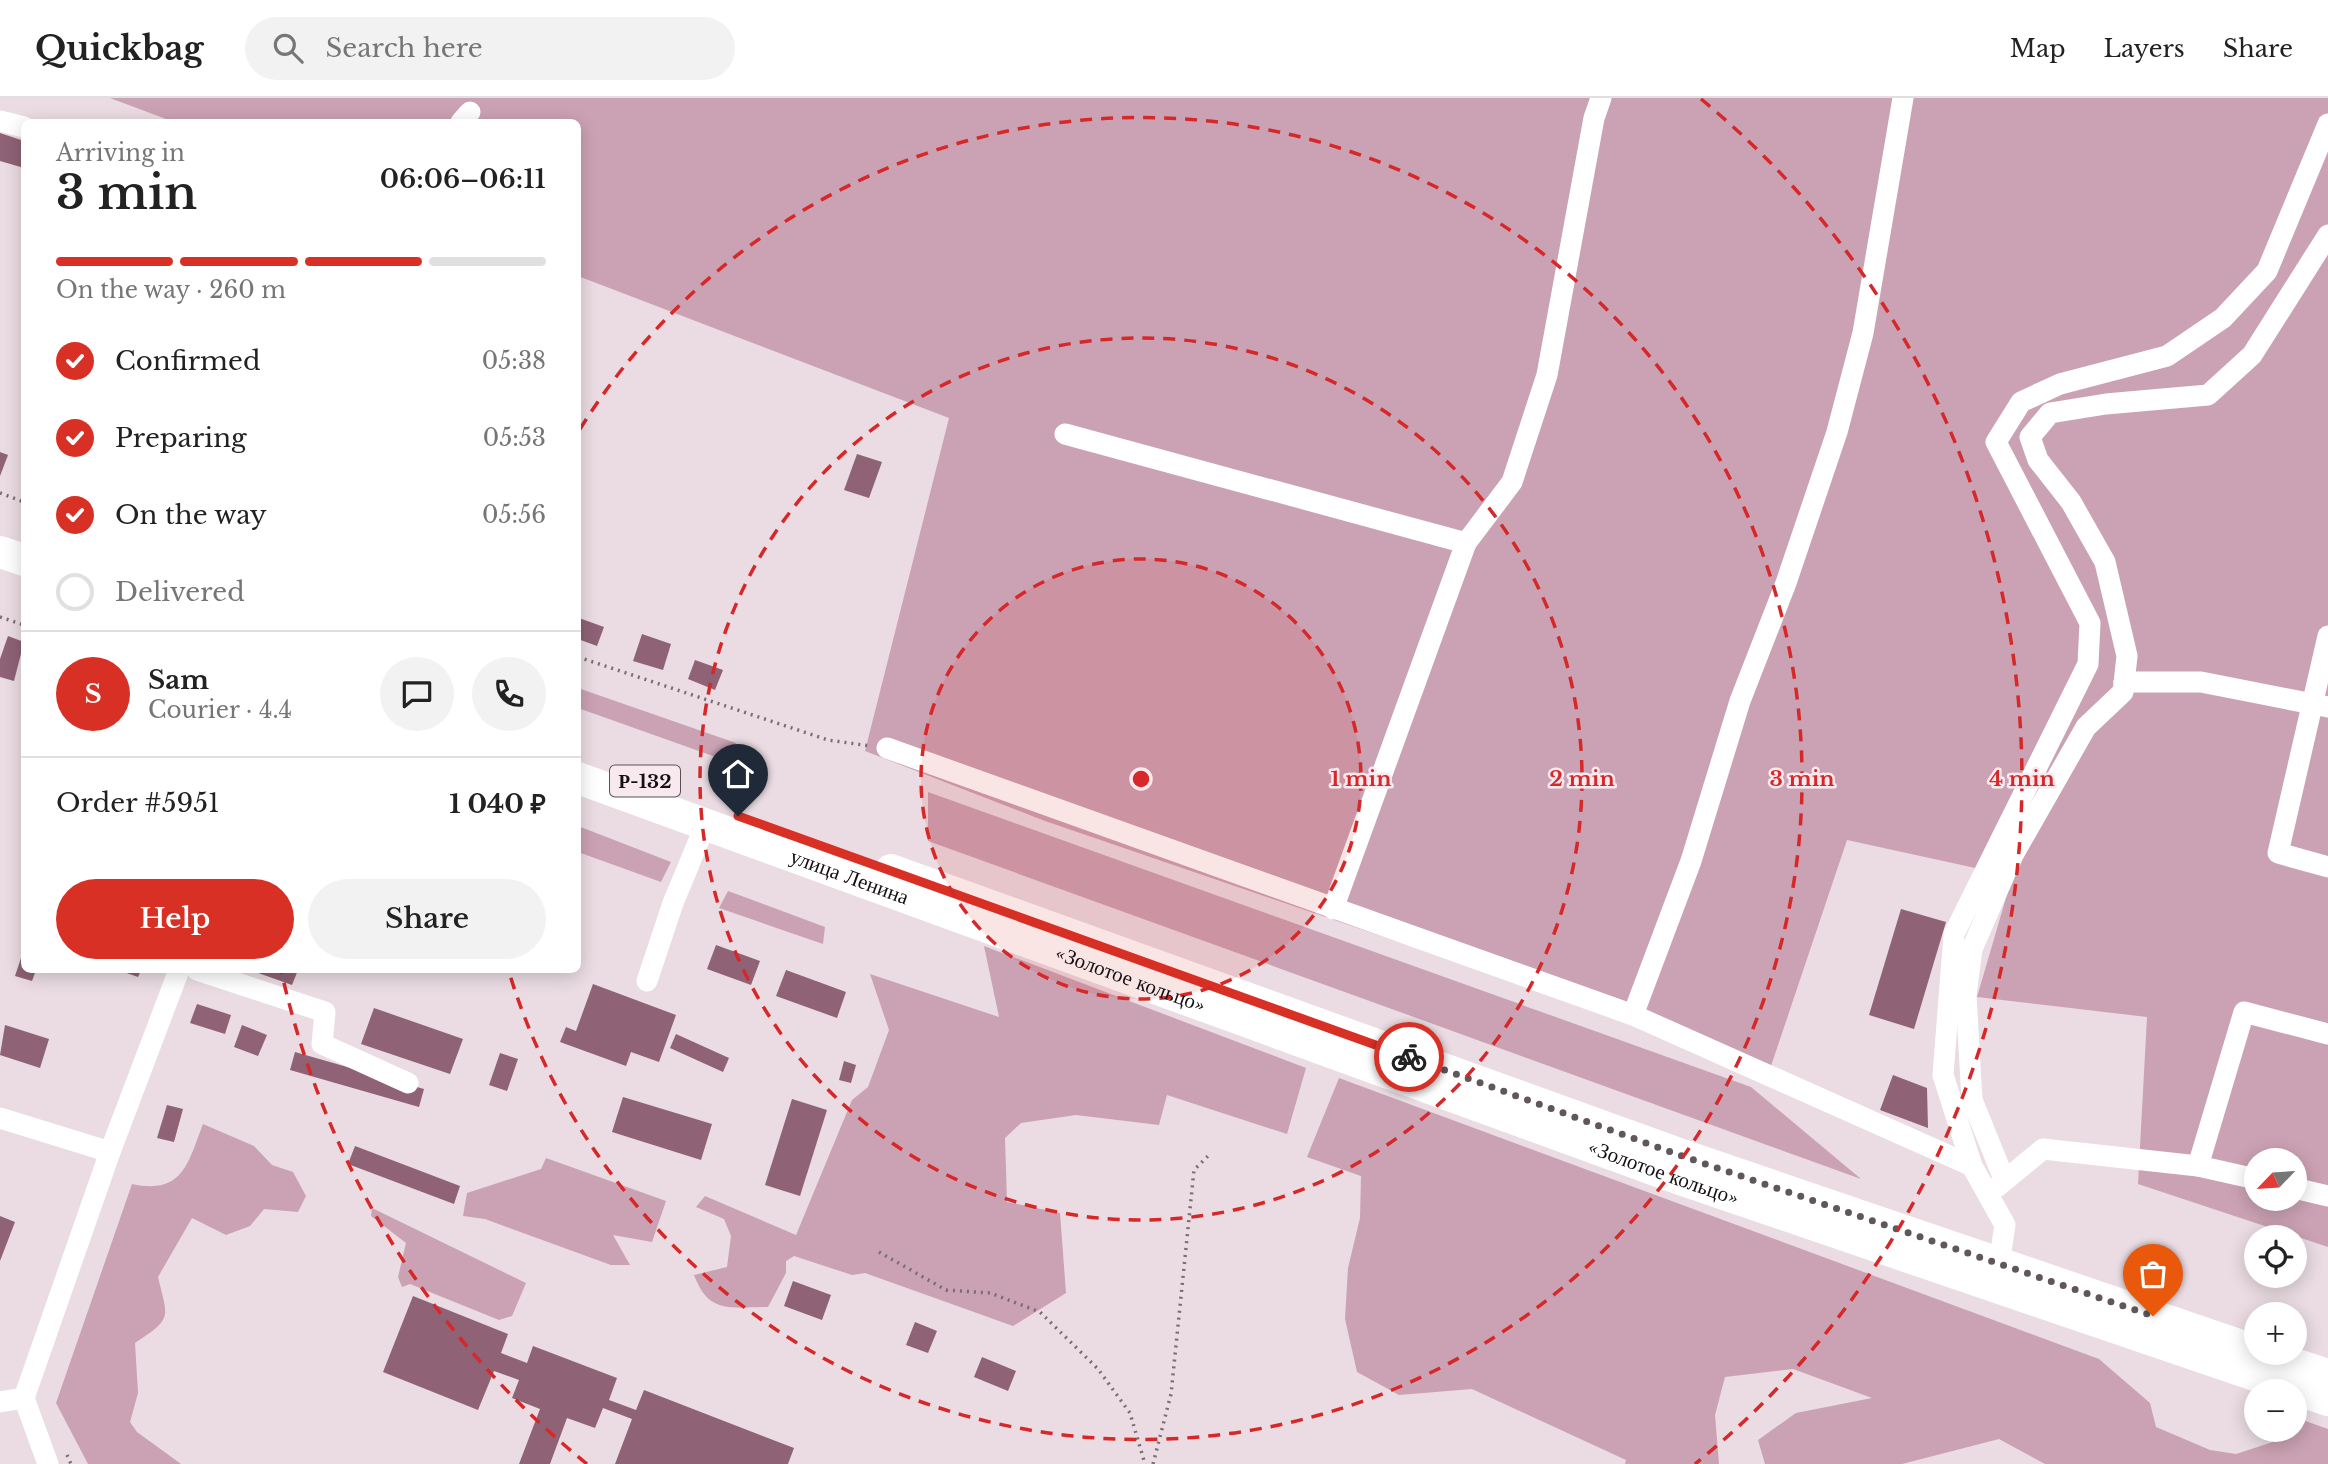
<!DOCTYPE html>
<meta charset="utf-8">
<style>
:root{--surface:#fff;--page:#f2f2f2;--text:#222;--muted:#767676;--line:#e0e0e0;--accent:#d93025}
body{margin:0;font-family:"Libre Baskerville",serif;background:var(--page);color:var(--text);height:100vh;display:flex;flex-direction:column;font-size:26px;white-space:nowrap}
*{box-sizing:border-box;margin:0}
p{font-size:23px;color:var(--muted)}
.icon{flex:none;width:38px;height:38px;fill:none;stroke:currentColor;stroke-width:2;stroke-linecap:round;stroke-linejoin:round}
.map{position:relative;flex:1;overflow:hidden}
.panel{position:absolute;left:21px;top:21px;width:560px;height:854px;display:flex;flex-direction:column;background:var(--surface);border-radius:10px;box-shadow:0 4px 18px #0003}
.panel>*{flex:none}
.needle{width:46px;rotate:245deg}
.tools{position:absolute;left:2244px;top:1050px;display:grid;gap:14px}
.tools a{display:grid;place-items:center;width:63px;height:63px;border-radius:50%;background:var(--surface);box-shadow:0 4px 18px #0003;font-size:35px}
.pin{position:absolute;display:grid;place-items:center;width:60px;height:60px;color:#fff;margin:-72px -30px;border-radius:50% 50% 50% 0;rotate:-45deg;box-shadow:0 0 7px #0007}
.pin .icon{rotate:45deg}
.courier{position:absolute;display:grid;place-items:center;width:70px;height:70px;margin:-35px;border:5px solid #d93025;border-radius:50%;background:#fff;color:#222;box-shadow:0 2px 9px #0007}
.summary em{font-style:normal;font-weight:600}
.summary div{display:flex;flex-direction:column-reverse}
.summary{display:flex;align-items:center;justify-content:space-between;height:119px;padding:0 35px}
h1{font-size:46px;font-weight:600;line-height:52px}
.bar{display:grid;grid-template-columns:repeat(4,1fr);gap:10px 7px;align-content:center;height:84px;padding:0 35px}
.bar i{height:9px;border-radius:5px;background:var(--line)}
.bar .selected{background:var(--accent)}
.bar p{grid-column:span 4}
.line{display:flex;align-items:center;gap:18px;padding:0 35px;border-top:2px solid var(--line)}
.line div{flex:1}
.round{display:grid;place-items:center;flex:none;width:74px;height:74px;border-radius:37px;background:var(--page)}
ol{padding:0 35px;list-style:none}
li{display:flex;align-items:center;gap:21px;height:77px}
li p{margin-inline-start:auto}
li .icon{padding:7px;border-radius:50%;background:var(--accent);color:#fff;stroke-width:4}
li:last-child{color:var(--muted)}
li i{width:38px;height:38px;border:4px solid var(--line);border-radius:50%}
.button{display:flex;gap:14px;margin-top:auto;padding:14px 35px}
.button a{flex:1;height:80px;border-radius:42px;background:var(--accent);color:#fff;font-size:28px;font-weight:600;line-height:80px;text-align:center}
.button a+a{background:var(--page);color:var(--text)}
header{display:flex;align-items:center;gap:42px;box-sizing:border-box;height:98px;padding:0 35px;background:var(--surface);border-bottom:2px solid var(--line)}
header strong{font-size:33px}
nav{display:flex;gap:38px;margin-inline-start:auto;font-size:24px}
.search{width:490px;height:63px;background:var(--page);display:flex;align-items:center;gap:18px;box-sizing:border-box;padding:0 24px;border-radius:38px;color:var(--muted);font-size:26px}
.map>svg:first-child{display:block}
.green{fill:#cba2b3;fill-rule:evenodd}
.building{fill:#8f6276}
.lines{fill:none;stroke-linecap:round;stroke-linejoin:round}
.path{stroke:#786e72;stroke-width:3.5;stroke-dasharray:2 5;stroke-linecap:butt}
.minor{stroke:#fff;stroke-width:21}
.highway{stroke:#fff;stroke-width:32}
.done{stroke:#60575b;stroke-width:7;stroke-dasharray:0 12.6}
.route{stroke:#d93025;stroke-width:9}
.ring{fill:none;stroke:#d62828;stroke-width:3.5;stroke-dasharray:12 9}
.labels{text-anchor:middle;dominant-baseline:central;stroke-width:5;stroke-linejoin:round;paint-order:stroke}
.shield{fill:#f8e9ef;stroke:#595154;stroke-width:2}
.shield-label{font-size:19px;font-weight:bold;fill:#151012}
.street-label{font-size:21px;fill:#151012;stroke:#f8e9ef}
.centre{fill:#d62828;stroke:#f8e9ef;stroke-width:3.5}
.ring-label{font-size:21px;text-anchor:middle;font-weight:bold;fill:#d62828;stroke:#f8e9ef;stroke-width:5;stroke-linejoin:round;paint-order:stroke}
</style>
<header>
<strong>Quickbag</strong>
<div class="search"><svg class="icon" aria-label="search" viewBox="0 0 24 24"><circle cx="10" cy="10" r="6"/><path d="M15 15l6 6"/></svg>Search here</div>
<nav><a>Map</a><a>Layers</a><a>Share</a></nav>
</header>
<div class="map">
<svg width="2328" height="1366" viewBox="0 0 2328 1366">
<rect width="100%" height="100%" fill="#eadce2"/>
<g class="green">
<path d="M110 0H2328V1149L2138 1086 2147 919 1977 899 2008 793 1989 773 1847 742 1770 971 1045 723 865 653 949 320 578 178V24H174ZM2256 1062H2294V1101H2256Z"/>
<path d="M578 590 736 645 727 663 578 610Z"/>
<path d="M928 694 1751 989 1861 1081 928 743Z"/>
<path d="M578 728 671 764 661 784 578 754Z"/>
<path d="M728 793 825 829 823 846 719 810Z"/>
<path d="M984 848 1306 970 1287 1036 1167 997 1159 1027 1076 1017 1021 1025 1005 1040 1007 1104 1060 1115 1066 1195 1013 1228 865 1175 852 1177 794 1158 786 1163V1175L768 1209C731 1209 709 1217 694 1177L727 1169 731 1138 724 1121 696 1109 705 1098 796 1137 852 1002 868 989 889 932 870 876 999 919Z"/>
<path d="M1339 980 2099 1261 2150 1305 2156 1329 2210 1352 2236 1356 2276 1343 2279 1332H2294V1319L2328 1331V1366H2045L1999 1341 1902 1366H1765L1758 1342 1796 1315 1872 1300 1793 1271 1725 1279 1715 1317 1719 1366H1625L1626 1362 1472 1291 1399 1297 1357 1274 1345 1221 1348 1170 1360 1120 1361 1078 1307 1059Z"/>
<path d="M203 1026 254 1048 272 1067 293 1074 306 1098 298 1114 264 1111 250 1128 226 1137 192 1120 158 1179C168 1221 173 1220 135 1245L138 1295 130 1324 137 1334 181 1366H88L56 1305 132 1086C183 1097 188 1065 203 1026Z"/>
<path d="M546 1060 666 1103 652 1144 613 1137 630 1167H611L485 1121 463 1118 467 1095 541 1071Z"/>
<path d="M372 1110 526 1185 512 1218 499 1222 410 1186 402 1189 398 1179 406 1145 371 1118Z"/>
</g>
<g class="building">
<path d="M0 35 24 43V70L0 63Z"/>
<path d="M0 354 8 357 0 378Z"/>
<path d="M857 356 882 364 869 400 844 392Z"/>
<path d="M579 520 604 529 597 548 578 541Z"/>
<path d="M642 536 671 546 663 572 633 563Z"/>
<path d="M8 538 24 544 14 583 0 579V561Z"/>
<path d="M695 562 723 572 715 592 688 581Z"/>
<path d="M1901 811 1946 824 1914 931 1869 917Z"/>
<path d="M716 847 760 863 751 887 707 871Z"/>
<path d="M22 857 24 872H36L32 883 15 878Z"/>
<path d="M118 872H141L138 879Z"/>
<path d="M250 872H298L292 887Z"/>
<path d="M786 872 846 894 837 920 776 898Z"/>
<path d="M593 886 676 917 659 964 631 954 626 968 560 944 566 929 576 933Z"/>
<path d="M197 906 231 917 225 936 190 925Z"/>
<path d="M374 910 463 941 450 976 361 946Z"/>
<path d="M5 927 49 941 40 970 0 957Z"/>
<path d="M242 927 267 937 258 958 234 949Z"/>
<path d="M676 936 729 960 723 974 670 950Z"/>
<path d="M295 954 424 991 419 1009 290 972Z"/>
<path d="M500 955 518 961 507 993 489 987Z"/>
<path d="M844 963 856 967 851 985 839 982Z"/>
<path d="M1893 977 1927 990 1928 1030 1880 1012Z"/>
<path d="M623 999 712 1026 701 1062 612 1034Z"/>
<path d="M792 1001 827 1012 800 1098 765 1087Z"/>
<path d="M167 1007 183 1011 174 1044 157 1040Z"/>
<path d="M355 1048 460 1088 454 1106 348 1066Z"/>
<path d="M0 1118 15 1124 0 1163Z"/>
<path d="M793 1183 831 1197 822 1222 784 1208Z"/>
<path d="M413 1198 508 1236 501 1255 527 1265 533 1248 617 1280 609 1302 636 1312 644 1292 794 1350 788 1366H615L632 1321 603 1310 595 1330 567 1320 550 1366H519L540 1311 512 1300 519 1282 494 1273 478 1312 383 1274Z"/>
<path d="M915 1224 937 1233 928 1255 906 1247Z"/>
<path d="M982 1259 1016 1273 1008 1293 974 1279Z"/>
</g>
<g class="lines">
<g class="path">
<path d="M0 395 24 404"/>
<path d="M0 519 24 527"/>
<path d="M578 559 828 642 870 648"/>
<path d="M879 1154 946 1192 990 1195 1040 1214 1098 1271 1130 1315 1145 1366"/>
<path d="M67 1357 71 1366"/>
<path d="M1153 1366 1171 1296 1194 1072 1209 1057"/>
</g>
<g class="minor">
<path d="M0 23 24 29"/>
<path d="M461 24 470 14"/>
<path d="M1065 336 1466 445 1333 811"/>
<path d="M1466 445 1512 384 1547 277 1594 20 1601 0"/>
<path d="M2328 538 2278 755 2328 769"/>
<path d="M2124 584H2201L2328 609"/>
<path d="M887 650 1633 917 1972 1068"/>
<path d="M197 872 325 914 322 946 408 985"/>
<path d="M647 883 673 805 705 728"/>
<path d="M1633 917 1691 763 1740 603 1786 485 1837 334 1863 235 1903 0"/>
<path d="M0 1020 110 1054"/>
<path d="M2198 1068 2244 914 2328 936"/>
<path d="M2004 1081 1972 1002 1966 897 1972 851 2013 757 2086 629 2123 594 2127 558 2105 464 2071 404 2038 362 2030 339 2050 315 2106 306 2208 297 2252 257 2328 137"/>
<path d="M1997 1089 2043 1051 2198 1068 2256 1081"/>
<path d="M2294 1090 2328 1098"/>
<path d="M1999 1165 2005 1127 1972 1068 1943 977 1954 836 2088 566 2090 525 1996 344 2021 304 2060 286 2167 258 2223 220 2267 173 2328 26"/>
<path d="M0 1304 24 1300"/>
<path d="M48 1366 24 1300 110 1054 179 872"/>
</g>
<g class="highway">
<path d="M0 454 24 462"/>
<path id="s1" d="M578 680 1677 1080 2328 1302"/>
<path d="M891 772 1682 1057 2256 1253"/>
<path d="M2262 1255 2328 1277"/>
</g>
</g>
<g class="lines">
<path class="done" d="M1409 959 1682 1058 2153 1218"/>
<path class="route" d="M738 718 1409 959"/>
</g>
<circle cx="1141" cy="681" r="220" fill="#d62828" fill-opacity=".12"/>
<g class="ring">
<circle cx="1141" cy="681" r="220"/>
<circle cx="1141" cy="681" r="441"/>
<path d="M580 331A661 661 0 1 1 509 874"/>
<path d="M587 1366A881 881 0 0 1 281 872M1701 1A881 881 0 0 1 1695 1366"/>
</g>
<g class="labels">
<rect class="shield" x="610" y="667.5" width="70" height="31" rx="5"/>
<g class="shield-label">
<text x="645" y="683">Р-132</text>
</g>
<g class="street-label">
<text stroke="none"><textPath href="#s1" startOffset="289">улица Ленина</textPath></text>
<text stroke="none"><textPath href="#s1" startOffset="588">«Золотое кольцо»</textPath></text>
<text stroke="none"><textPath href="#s1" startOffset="1155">«Золотое кольцо»</textPath></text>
</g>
</g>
<circle cx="1141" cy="681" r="10" class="centre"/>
<g class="ring-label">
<text x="1361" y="688">1 min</text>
<text x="1582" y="688">2 min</text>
<text x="1802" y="688">3 min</text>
<text x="2022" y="688">4 min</text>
</g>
</svg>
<div class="tools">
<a><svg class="needle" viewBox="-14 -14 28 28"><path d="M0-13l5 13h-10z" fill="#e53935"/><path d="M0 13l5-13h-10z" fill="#767676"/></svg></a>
<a><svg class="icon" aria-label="locate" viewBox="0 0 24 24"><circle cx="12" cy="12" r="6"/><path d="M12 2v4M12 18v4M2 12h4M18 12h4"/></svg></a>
<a>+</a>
<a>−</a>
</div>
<div class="pin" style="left:2153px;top:1218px;background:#ea580c"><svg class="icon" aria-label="bag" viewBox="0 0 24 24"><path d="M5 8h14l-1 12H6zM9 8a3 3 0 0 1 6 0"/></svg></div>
<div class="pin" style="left:738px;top:718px;background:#1f2937"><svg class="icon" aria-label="home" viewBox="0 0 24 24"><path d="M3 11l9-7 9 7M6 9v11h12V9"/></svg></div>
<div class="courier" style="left:1409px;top:959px"><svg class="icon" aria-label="bike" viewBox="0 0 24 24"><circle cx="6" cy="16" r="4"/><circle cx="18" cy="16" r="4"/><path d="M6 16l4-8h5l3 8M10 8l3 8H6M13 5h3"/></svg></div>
<section class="panel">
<div class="summary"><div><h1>3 min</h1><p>Arriving in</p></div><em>06:06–06:11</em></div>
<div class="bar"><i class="selected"></i><i class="selected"></i><i class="selected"></i><i></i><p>On the way · 260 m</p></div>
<ol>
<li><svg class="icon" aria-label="check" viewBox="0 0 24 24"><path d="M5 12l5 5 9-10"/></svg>Confirmed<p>05:38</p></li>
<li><svg class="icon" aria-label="check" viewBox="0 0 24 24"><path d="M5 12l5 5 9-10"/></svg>Preparing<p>05:53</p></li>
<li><svg class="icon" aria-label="check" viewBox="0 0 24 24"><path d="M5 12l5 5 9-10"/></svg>On the way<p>05:56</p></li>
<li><i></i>Delivered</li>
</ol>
<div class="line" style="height:126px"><b class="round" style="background:var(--accent);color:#fff">S</b><div><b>Sam</b><p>Courier · 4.4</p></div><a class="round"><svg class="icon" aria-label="chat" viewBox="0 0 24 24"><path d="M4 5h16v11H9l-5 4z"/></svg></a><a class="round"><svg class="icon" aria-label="phone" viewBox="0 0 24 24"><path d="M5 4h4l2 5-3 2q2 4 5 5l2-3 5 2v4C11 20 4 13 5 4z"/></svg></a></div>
<div class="line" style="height:91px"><div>Order #5951</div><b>1 040 ₽</b></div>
<div class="button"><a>Help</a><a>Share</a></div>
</section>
</div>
